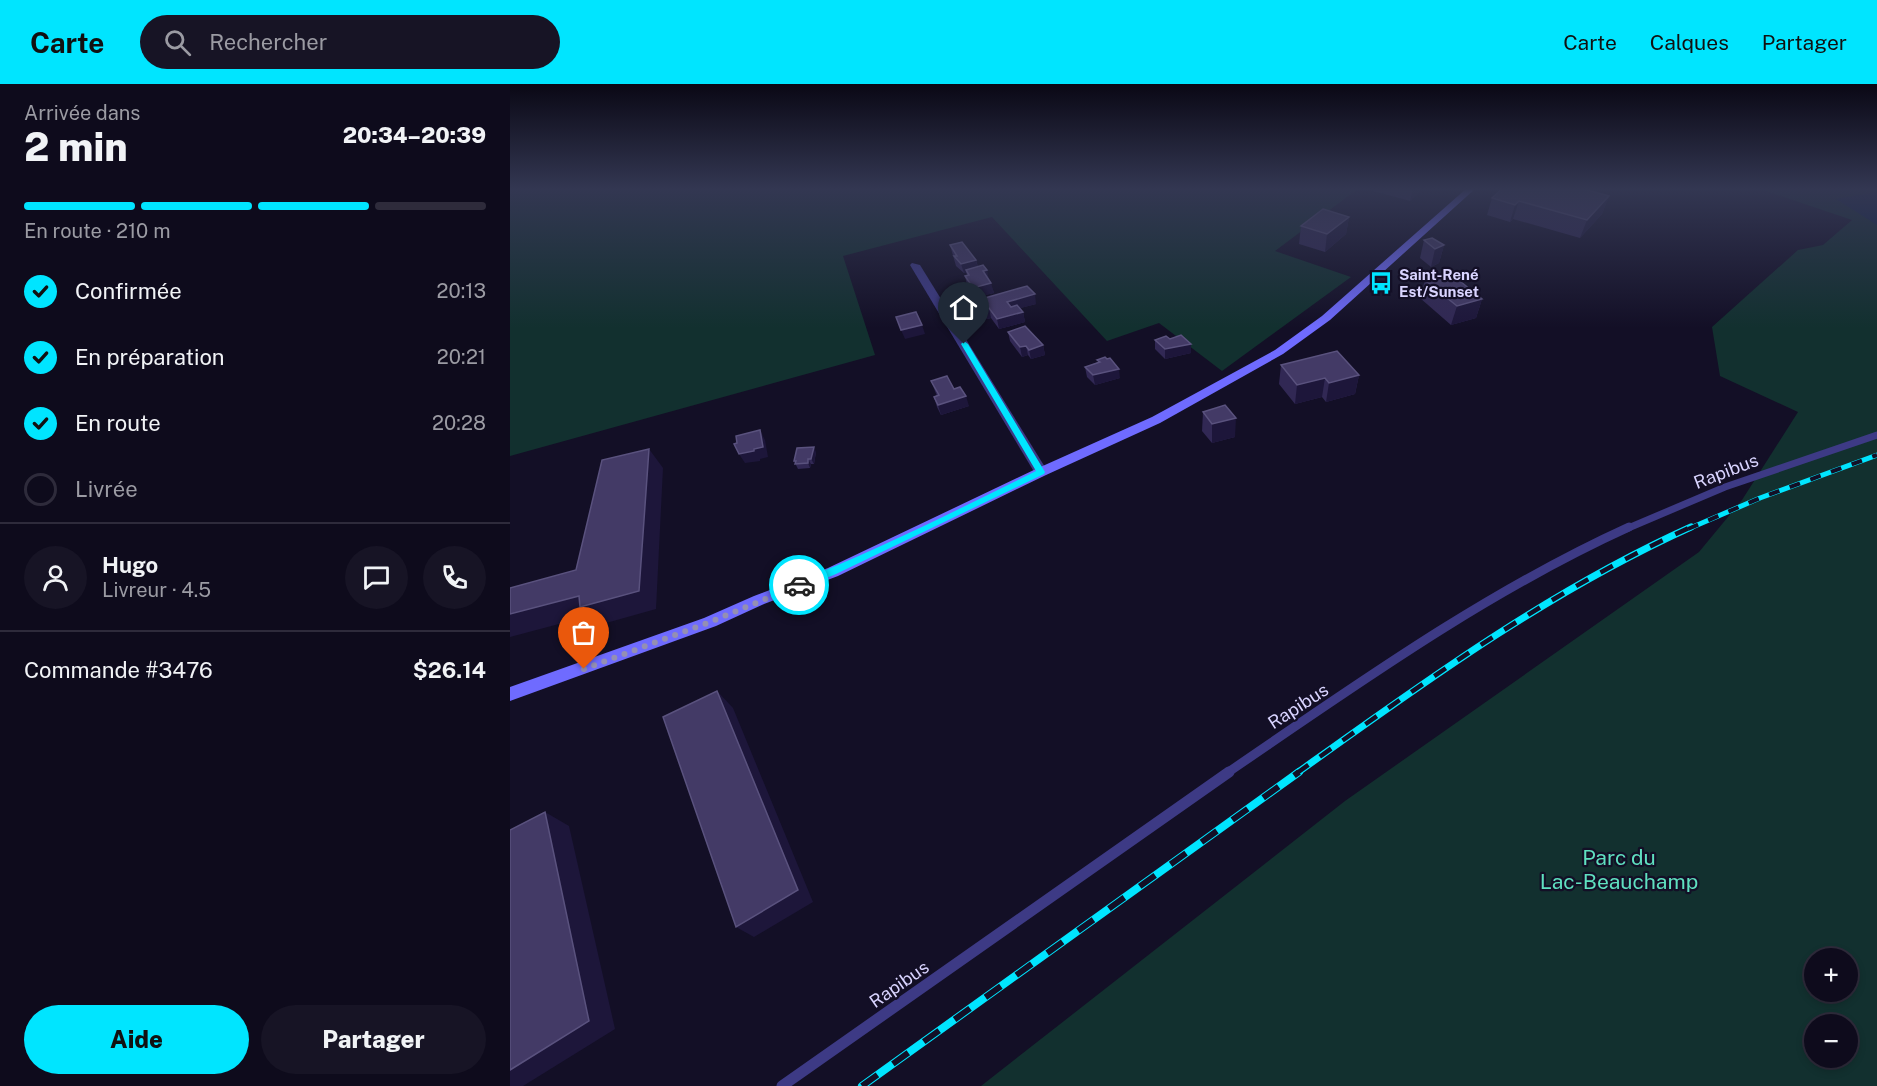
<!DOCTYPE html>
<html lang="fr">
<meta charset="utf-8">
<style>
:root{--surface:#0e0b1c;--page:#171425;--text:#f1f3f6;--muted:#9b9ba3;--line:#2e2b3b;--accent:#00e5ff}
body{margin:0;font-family:"Public Sans",sans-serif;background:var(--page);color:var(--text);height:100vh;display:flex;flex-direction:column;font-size:22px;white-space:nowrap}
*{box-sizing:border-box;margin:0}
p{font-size:20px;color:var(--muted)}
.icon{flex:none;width:33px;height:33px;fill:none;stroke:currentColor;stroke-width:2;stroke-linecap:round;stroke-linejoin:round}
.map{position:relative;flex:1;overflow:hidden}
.sheet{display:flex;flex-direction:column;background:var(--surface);width:510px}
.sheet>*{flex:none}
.buttons{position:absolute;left:1294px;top:864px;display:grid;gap:12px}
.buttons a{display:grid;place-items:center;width:54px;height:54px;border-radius:50%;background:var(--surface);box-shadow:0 3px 9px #0003,0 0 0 2px var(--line);font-size:30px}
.pin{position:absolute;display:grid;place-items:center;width:51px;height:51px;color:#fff;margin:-62px -26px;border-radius:50% 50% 50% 0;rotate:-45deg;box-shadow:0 0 6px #0007}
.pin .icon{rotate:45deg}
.courier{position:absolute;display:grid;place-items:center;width:60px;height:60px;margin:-30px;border:4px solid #00e5ff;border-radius:50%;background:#fff;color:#222;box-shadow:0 2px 8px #0007}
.headline em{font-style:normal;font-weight:800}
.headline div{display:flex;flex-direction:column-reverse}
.headline{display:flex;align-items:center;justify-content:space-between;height:102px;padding:0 24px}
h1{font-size:39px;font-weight:800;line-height:45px}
.bar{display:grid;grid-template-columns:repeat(4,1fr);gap:9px 6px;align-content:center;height:72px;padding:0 24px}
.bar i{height:8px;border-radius:4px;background:var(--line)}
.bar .selected{background:var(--accent)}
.bar p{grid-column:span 4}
.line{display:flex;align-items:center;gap:15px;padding:0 24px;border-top:2px solid var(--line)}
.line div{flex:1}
.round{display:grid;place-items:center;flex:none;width:63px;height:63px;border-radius:32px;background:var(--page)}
ol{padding:0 24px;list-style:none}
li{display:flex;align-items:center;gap:18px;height:66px}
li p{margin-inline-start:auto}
li .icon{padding:6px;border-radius:50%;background:var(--accent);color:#111;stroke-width:4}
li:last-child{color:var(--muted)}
li i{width:33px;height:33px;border:3px solid var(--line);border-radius:50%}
.action{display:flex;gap:12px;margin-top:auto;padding:12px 24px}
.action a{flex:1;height:69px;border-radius:36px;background:var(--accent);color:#111;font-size:24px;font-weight:800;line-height:69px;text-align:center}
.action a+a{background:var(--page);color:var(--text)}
header{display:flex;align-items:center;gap:36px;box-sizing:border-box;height:84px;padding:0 30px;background:var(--accent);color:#111}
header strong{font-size:28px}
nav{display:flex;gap:33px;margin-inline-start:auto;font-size:21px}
.search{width:420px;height:54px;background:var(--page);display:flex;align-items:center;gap:15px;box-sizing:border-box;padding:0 21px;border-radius:33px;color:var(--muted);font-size:22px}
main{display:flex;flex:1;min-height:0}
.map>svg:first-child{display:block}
.green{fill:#12302f;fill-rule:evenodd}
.water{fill:#0c2248}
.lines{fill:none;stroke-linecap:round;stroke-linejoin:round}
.lane-far2{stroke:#3d3a85;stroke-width:7}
.lane-far1{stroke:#3d3a85;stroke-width:9}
.lane{stroke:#3d3a85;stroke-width:11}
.street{fill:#3d3a85;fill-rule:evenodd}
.secondary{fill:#6f6bff;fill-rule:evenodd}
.rail-far2-casing{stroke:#00e5ff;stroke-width:5}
.rail-far1-casing{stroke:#00e5ff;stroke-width:7}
.rail-casing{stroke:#00e5ff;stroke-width:8}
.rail-far2{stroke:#130f26;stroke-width:4;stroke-dasharray:11;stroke-linecap:butt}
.rail-far1{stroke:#130f26;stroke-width:4.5;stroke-dasharray:14;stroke-linecap:butt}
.rail{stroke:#130f26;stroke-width:6;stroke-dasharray:19;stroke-linecap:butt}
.wall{fill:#312854}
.shaded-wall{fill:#1d163a}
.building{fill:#433a66;stroke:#5a527e;stroke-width:1.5}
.route{fill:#00e5ff}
.done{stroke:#948fb3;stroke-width:6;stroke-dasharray:0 10.8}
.labels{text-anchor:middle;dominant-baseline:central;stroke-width:4.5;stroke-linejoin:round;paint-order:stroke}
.far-poi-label{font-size:15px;font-weight:bold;fill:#d9d4ff;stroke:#130f26;text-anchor:start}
.street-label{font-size:18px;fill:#d9d4ff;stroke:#130f26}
.near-park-label{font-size:21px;fill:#5fe0c0;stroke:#130f26}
</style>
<header>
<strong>Carte</strong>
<div class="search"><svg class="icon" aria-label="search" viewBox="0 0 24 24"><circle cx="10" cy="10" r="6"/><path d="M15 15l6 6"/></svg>Rechercher</div>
<nav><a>Carte</a><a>Calques</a><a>Partager</a></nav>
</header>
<main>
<section class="sheet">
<div class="headline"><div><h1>2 min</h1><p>Arrivée dans</p></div><em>20:34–20:39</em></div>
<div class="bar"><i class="selected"></i><i class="selected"></i><i class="selected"></i><i></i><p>En route · 210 m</p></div>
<ol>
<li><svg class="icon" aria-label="check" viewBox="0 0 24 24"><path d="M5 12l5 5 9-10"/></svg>Confirmée<p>20:13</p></li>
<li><svg class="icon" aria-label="check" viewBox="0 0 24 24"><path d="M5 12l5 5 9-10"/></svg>En préparation<p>20:21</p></li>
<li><svg class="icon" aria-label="check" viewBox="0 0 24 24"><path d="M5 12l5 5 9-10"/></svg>En route<p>20:28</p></li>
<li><i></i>Livrée</li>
</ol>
<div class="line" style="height:108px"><a class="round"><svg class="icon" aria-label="person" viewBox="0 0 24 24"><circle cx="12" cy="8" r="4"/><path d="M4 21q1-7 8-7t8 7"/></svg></a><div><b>Hugo</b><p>Livreur · 4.5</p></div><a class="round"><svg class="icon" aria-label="chat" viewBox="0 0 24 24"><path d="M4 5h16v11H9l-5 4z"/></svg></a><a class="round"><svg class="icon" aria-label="phone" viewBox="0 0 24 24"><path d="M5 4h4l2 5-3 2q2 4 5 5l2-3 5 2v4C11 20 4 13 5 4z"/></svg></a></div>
<div class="line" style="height:78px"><div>Commande #3476</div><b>$26.14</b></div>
<div class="action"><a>Aide</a><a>Partager</a></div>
</section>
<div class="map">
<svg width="1367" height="1002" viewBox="0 0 1367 1002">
<rect width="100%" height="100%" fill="#130f26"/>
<g class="green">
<path d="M0 104H849L765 167 841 193 712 287 649 239 597 257 482 133 333 172 365 271 0 372Z"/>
<path d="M1247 104H1367V1002H471L835 717 1189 468 1232 416 1288 328 1210 292 1202 243 1288 166 1313 161 1342 136ZM1305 874H1338V908H1305ZM1305 940H1338V974H1305Z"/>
</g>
<path class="water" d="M1367 108V141L1326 115Z"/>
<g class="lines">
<path class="lane-far2" d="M1116 445 1215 403 1367 351"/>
<path class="lane-far1" d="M717 689C846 601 976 508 1119 443"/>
<path class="lane" d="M272 1002 719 688"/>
<path class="street" d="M402 179 410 181 538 388 536 391H526L400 181Z"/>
<path class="secondary" d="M957 104H966L820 236 773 270 650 339 536 391 328 492 254 520 206 542 0 617V603L194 534 244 512 318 484 526 385 642 333 765 266 812 232Z"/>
<g class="rail-far2-casing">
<path id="rail-far2" d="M1178 445 1250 414 1367 371"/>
</g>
<g class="rail-far1-casing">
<path id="rail-far1" d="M787 689C913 599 1039 507 1181 443"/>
</g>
<g class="rail-casing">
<path id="rail" d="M352 1002 789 688"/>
</g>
<use href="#rail-far2" class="rail-far2"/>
<use href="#rail-far1" class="rail-far1"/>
<use href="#rail" class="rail"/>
</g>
<g class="wall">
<path d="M861 104H911L910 108 900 117 860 106Z"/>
<path d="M1099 112 1092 130 1070 154 1003 135 1000 138 977 131 982 114Z"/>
<path d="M839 133 836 150 815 168 789 160 791 142Z"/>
<path d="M914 156 934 161 929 179 921 183 910 174Z"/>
<path d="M440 161 466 176 468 183 479 196 484 209 466 213 457 201 455 192 457 191 456 188 454 189 446 182Z"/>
<path d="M915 196 972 215 966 234 941 241 910 214Z"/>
<path d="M468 216 526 220 510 224 513 228 515 238 489 245 481 234 477 235 470 226Z"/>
<path d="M498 248 533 261 535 271 521 275 518 271 512 273 500 257Z"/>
<path d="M660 255 681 269 655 275 645 265V256Z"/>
<path d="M597 275 610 294 585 301 577 293 575 283 588 278 587 276Z"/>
<path d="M771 281 849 291 845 310 816 318 812 313 785 320 769 300Z"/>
<path d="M421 297 444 305 459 322 431 331 427 323 424 313 427 312Z"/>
<path d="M693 328 725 353 702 359 692 347Z"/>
<path d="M306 368 304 380H301L300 384 288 385 284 377Z"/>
</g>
<g class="shaded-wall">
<path d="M903 104H911L910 108 900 117Z"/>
<path d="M1099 112 1092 130 1070 154 1077 136Z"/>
<path d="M1009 117 1003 135 1000 138 1005 121Z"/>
<path d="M839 133 836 150 815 168 817 150Z"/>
<path d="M934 161 929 179 921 183 925 165Z"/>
<path d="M466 176 468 185 456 186V188L454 189 451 180Z"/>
<path d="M477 186 479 196 473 187Z"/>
<path d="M481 199 484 209 466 213 463 204Z"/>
<path d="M525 210 526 220 499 227 497 218Z"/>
<path d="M972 215 966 234 941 241 947 222Z"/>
<path d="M479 224 481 234 477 235 475 225Z"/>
<path d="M513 228 515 238 489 245 487 235Z"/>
<path d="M412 241 415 250 395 255 391 246Z"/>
<path d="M681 260V269L655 275V265Z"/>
<path d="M533 261 535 271 521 275 519 266Z"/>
<path d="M516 262 518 271 512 273 510 263Z"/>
<path d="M609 285 610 294 585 301 583 291Z"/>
<path d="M849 291 845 310 816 318 819 299Z"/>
<path d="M815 294 812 313 785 320 787 301Z"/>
<path d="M456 312 459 322 431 331 428 321Z"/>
<path d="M726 334 725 353 702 359V340Z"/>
<path d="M250 346 255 356 258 373 250 375V377L235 379 229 370Z"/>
<path d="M304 363 306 368 304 380 301 375Z"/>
<path d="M139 365 153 384 146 525 89 541 79 532 0 553V530L69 512Z"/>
<path d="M298 375 301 380 300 384 298 379Z"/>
<path d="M207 607 223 624 303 818 244 853 226 843Z"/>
<path d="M35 728 59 742 105 945 13 1002H0V986Z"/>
</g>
<g class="building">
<path d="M993 104H1070L1099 112 1077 136 1009 117 1005 121 982 114Z"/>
<path d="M813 125 839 133 817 150 791 142Z"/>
<path d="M922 154 934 161 925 165 914 156Z"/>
<path d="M452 158 466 176 451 180 444 172H447L440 161Z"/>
<path d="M473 181 477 186 473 187 481 199 463 204 455 192 459 191 456 186Z"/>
<path d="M940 189 972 215 947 222 915 196Z"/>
<path d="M517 202 525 210 497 218 501 223 507 221 513 228 487 235 479 224 475 225 468 216Z"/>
<path d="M406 228 412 241 391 246 386 233Z"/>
<path d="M515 242 533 261 519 266 516 262 510 263 498 248Z"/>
<path d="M671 251 681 260 655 265 645 256 656 252 660 255Z"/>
<path d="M827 267 849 291 819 299 815 294 787 301 771 281Z"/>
<path d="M595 273 597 275 600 274 609 285 583 291 575 283 590 278 587 276Z"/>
<path d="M437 292 444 305 450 303 456 312 428 321 424 313 429 311 421 297Z"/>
<path d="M715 321 726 334 702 340 693 328Z"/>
<path d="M250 346 253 363 244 365V367L229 370 224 360 227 359 226 352Z"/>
<path d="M304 363 301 375H298V379L285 380 286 377H284L287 364Z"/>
<path d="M139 365 129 507 70 523 69 512 0 530V504L66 486 92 376Z"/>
<path d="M207 607 288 806 226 843 153 633Z"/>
<path d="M35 728 79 937 0 986V746Z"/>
</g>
<linearGradient id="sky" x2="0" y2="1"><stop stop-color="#0a0815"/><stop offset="0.43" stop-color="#333752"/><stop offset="1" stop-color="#333752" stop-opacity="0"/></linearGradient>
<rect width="1367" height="244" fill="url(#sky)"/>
<path class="route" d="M454 257 458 260 535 388 534 390 326 490 293 504H286V498C368 466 447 426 526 387L451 260Z"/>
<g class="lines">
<path class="done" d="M74 585 200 538 289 501"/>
</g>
<defs>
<g id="bus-bare" transform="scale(1.8)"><path d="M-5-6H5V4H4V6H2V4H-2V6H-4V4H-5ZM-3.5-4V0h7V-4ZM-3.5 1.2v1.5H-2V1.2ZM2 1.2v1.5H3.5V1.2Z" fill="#00e5ff" stroke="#130f26" stroke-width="2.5" paint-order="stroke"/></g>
</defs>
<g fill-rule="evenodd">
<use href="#bus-bare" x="871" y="199"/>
</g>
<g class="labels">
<g class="far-poi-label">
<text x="889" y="190">Saint-René<tspan x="889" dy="17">Est/Sunset</tspan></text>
</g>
<g class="street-label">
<text transform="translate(1216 387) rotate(-21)">Rapibus</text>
<text transform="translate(788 622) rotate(-33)">Rapibus</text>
<text transform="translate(389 900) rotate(-35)">Rapibus</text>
</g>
<g class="near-park-label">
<text x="1109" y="773">Parc du<tspan x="1109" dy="24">Lac-Beauchamp</tspan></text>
</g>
</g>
</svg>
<div class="buttons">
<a>+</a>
<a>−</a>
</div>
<div class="pin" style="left:74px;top:585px;background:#ea580c"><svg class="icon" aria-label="bag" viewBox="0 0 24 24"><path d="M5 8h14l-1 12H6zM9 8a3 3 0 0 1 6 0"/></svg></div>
<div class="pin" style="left:454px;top:260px;background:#1f2937"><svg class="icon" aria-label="home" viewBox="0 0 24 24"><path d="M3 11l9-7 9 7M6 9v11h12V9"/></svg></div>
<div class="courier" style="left:289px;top:501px"><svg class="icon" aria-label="car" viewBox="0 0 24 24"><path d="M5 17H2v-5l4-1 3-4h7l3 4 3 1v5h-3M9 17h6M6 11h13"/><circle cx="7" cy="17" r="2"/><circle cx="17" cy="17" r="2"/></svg></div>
</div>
</main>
